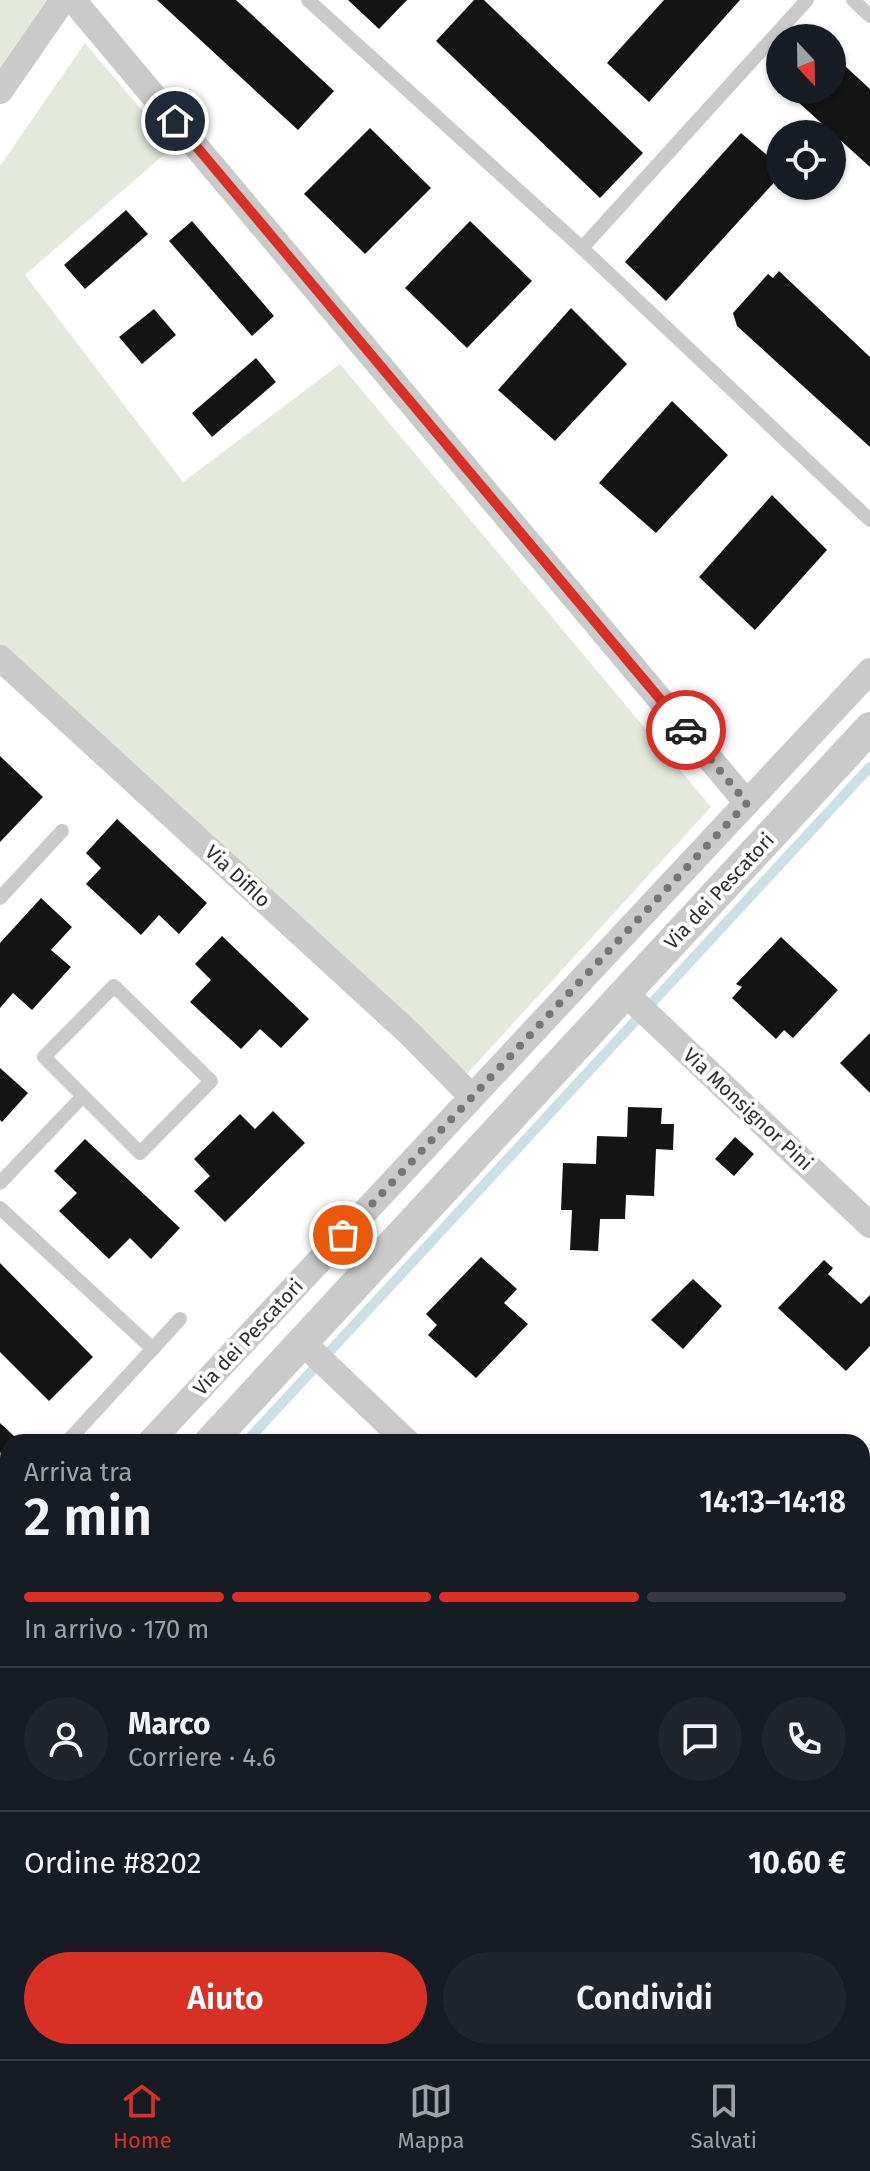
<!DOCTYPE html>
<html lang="it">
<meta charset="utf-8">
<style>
:root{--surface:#171b24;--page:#20242c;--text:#f1f3f6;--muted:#9ea1a6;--line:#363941;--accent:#d93025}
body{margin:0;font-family:"Fira Sans",sans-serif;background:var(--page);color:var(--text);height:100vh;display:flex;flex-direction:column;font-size:30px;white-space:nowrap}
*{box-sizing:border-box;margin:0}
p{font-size:26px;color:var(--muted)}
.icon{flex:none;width:44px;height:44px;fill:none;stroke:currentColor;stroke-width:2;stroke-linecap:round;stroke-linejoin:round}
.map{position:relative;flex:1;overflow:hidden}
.panel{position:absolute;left:0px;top:1434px;width:870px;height:626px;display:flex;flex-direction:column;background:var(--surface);border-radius:24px 24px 0 0;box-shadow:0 2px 6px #0004}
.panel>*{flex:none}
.needle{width:52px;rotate:158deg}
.tools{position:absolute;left:766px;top:24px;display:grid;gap:16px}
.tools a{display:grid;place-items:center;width:80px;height:80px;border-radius:50%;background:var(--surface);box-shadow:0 2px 6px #0004;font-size:40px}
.pin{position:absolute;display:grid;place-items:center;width:68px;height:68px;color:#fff;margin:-34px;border:4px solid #fff;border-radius:50%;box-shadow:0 2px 8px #0007}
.courier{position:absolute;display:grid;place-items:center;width:80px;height:80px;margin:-40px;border:6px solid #d93025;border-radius:50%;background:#fff;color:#222;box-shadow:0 2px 10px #0007}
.overview em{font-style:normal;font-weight:600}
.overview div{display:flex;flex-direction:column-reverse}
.overview{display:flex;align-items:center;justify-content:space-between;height:136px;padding:0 24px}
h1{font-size:52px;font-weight:600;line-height:60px}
.bar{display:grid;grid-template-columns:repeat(4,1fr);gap:12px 8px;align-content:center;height:96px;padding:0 24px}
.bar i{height:10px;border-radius:6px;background:var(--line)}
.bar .current{background:var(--accent)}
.bar p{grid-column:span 4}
.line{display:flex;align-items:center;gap:20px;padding:0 24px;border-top:2px solid var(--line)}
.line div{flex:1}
.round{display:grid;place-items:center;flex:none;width:84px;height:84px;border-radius:42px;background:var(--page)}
.action{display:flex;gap:16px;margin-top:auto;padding:16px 24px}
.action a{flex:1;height:92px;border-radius:48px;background:var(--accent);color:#fff;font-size:32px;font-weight:600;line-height:92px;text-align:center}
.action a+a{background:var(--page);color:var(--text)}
.tabs{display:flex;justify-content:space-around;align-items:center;height:112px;border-top:2px solid var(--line);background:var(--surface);font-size:22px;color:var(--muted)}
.tabs a{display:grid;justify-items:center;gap:4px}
.tabs .current{color:var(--accent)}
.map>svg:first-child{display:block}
.green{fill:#e5e9dd}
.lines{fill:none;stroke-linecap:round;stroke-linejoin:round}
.stream{stroke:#cbdfe7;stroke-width:10}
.building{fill:#141414}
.service{stroke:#cacaca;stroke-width:14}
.minor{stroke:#cacaca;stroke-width:26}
.tertiary{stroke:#cacaca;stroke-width:32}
.done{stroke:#767676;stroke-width:8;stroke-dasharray:0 14.4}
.route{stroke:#d93025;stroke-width:10}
.labels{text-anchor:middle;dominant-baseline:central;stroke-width:8;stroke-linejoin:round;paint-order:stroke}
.street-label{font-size:20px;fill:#2d2d2d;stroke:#fff}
</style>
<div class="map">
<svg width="870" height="2059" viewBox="0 0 870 2059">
<rect width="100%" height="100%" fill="#fff"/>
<g class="green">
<path d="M0 0H50L0 73Z"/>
<path d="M85 43 173 147 25 275 183 482 340 364 711 807 465 1076 0 648V166Z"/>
</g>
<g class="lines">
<g class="stream">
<path d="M246 1442 870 767"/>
<path d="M0 1708 8 1699"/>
</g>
</g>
<g class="building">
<path d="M157 0H236L334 91 298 130Z"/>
<path d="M348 0H407L379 29Z"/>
<path d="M474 0H484L643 153 600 198 436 41Z"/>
<path d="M664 0H740L649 102 607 63Z"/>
<path d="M832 54 870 89V167L787 92 832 90Z"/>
<path d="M370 128 431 188 365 254 304 194Z"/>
<path d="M741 133 780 166V176L666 301 625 262Z"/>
<path d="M126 210 148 234 85 289 64 265Z"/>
<path d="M192 221 274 316 252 336 169 241Z"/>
<path d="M470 221 532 281 467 348 405 288Z"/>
<path d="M779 271 870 357V447L737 326 733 313 768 274 773 278Z"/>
<path d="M571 308 627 364 555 441 498 390Z"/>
<path d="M154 309 176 335 142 364 119 337Z"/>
<path d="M256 358 276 382 212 437 192 413Z"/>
<path d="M672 401 728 455 656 533 599 483Z"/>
<path d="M772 495 827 550 755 630 699 577Z"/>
<path d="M0 756 43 797 0 842Z"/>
<path d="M117 819 207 903 179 934 159 915 141 935 86 884 101 868 86 853Z"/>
<path d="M41 898 72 927 51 950 71 967 32 1010 13 993 0 1008V943Z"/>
<path d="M222 936 309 1019 281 1048 260 1029 241 1049 190 1002 211 980 195 964Z"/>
<path d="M781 937 838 990 793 1038 784 1030 776 1039 732 998 742 987 736 984Z"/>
<path d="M870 1033V1093L840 1063Z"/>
<path d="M0 1068 28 1093 2 1122 0 1120Z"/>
<path d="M628 1107 662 1108 661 1124H674L673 1150 656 1149 654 1196 626 1195 625 1219H600L598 1251 570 1250 572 1210H561L563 1163 596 1164 597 1136 627 1137Z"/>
<path d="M273 1111 305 1143 225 1222 194 1191 210 1176 194 1159 240 1114 255 1129Z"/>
<path d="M735 1137 754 1154 734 1176 715 1159Z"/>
<path d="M85 1139 180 1228 151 1259 130 1238 109 1259 59 1211 77 1193 54 1171Z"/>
<path d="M481 1257 517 1289 504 1303 528 1324 476 1378 428 1335 437 1325 426 1314Z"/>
<path d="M824 1260 833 1268 828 1274 861 1304 870 1295V1346L846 1371 778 1308Z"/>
<path d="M0 1263 93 1357 49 1401 0 1352Z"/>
<path d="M693 1279 722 1306 683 1349 651 1320Z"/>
<path d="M0 1423 15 1437 0 1453Z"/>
<path d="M862 1604 870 1611V1704L862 1712Z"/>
<path d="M870 1769V1796L862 1789V1778Z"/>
<path d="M864 1980 870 1986V2059H787L794 2052H862Z"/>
<path d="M101 2052H200L194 2059H94Z"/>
<path d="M704 2052H731L725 2059H711Z"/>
</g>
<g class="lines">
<g class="service">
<path d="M308 0 582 248 870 520"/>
<path d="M853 0 870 16"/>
<path d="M582 248 807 0"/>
<path d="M0 898 62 831"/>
<path d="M114 986 211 1081 140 1153 44 1057Z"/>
<path d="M0 1183 83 1096"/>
<path d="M0 1208 153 1349"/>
<path d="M67 1442 180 1319"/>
<path d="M0 1515 8 1506"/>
</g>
<g class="minor">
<path d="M73 0 747 803"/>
<path d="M0 91 63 0"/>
<path d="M0 658 409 1033 472 1097"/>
<path d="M625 993 870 1225"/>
<path d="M302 1342 407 1442"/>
<path d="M150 1442 870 671"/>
<path d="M0 1602 8 1594"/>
<path d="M0 1755 8 1762"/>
<path d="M862 1872 870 1880"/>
<path d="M317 2052 324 2059"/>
</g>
<g class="tertiary">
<path d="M210 1442 870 728"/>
<path d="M0 1672 8 1664"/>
</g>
</g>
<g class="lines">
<path class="done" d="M343 1235 747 803 686 730"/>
<path class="route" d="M175 121 686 730"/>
</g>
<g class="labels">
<g class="street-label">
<text transform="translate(238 876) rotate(43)">Via Difilo</text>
<text transform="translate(719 891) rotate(-47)">Via dei Pescatori</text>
<text transform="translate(748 1109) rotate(43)">Via Monsignor Pini</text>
<text transform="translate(248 1337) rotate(-47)">Via dei Pescatori</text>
</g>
</g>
</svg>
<div class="tools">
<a><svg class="needle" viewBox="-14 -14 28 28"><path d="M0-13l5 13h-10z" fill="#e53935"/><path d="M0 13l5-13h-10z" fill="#9ea1a6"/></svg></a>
<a><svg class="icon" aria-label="locate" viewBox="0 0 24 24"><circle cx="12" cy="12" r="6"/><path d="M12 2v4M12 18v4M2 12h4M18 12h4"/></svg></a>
</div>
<div class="pin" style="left:343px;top:1235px;background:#ea580c"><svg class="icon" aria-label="bag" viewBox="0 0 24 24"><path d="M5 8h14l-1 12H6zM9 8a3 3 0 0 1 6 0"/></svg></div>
<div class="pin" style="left:175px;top:121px;background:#1f2937"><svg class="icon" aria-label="home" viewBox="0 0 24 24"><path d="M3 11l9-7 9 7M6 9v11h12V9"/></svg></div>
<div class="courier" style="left:686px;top:730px"><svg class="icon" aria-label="car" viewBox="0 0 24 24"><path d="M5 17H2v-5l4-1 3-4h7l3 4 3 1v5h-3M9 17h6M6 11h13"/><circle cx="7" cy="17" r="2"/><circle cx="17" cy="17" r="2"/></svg></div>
<section class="panel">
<div class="overview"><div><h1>2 min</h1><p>Arriva tra</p></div><em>14:13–14:18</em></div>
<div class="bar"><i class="current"></i><i class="current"></i><i class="current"></i><i></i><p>In arrivo · 170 m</p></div>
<div class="line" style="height:144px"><a class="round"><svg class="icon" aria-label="person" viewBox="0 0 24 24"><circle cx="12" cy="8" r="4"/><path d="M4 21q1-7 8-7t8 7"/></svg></a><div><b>Marco</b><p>Corriere · 4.6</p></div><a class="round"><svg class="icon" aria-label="chat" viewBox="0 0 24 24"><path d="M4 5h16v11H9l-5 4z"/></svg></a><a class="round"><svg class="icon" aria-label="phone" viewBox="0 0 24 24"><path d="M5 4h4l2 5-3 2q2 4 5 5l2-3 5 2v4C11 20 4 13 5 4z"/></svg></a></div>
<div class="line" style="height:104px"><div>Ordine #8202</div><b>10.60 €</b></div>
<div class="action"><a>Aiuto</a><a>Condividi</a></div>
</section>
</div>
<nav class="tabs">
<a class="current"><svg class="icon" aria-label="home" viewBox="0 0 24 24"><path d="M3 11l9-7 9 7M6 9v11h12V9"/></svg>Home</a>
<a><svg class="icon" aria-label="map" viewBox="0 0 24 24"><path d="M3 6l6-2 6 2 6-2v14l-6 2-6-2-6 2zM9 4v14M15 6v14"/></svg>Mappa</a>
<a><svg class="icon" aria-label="saved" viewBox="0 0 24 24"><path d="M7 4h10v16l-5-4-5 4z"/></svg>Salvati</a>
</nav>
